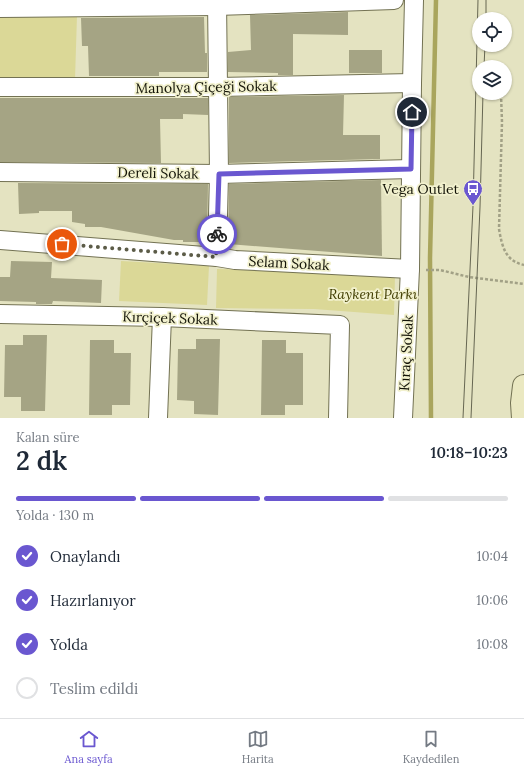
<!DOCTYPE html>
<html lang="tr">
<meta charset="utf-8">
<style>
:root{--surface:#fff;--page:#f6f6f7;--text:#1f2937;--muted:#747a83;--line:#e0e1e3;--accent:#6a57d0}
body{margin:0;font-family:Lora,serif;background:var(--page);color:var(--text);height:100vh;display:flex;flex-direction:column;font-size:15px;white-space:nowrap}
*{box-sizing:border-box;margin:0}
p{font-size:13px;color:var(--muted)}
.icon{flex:none;width:22px;height:22px;fill:none;stroke:currentColor;stroke-width:2;stroke-linecap:round;stroke-linejoin:round}
.map{position:relative;height:418px;overflow:hidden}
.side{display:flex;flex-direction:column;background:var(--surface);flex:1}
.side>*{flex:none}
.tools{position:absolute;left:472px;top:12px;display:grid;gap:8px}
.tools a{display:grid;place-items:center;width:40px;height:40px;border-radius:50%;background:var(--surface);box-shadow:0 1px 3px #0004;font-size:20px}
.pin{position:absolute;display:grid;place-items:center;width:34px;height:34px;color:#fff;margin:-17px;border:2px solid #fff;border-radius:50%;box-shadow:0 1px 4px #0007}
.courier{position:absolute;display:grid;place-items:center;width:40px;height:40px;margin:-20px;border:3px solid #6a57d0;border-radius:50%;background:#fff;color:#222;box-shadow:0 1px 5px #0007}
.head em{font-style:normal;font-weight:600}
.head div{display:flex;flex-direction:column-reverse}
.head{display:flex;align-items:center;justify-content:space-between;height:68px;padding:0 16px}
h1{font-size:26px;font-weight:600;line-height:30px}
.bar{display:grid;grid-template-columns:repeat(4,1fr);gap:6px 4px;align-content:center;height:48px;padding:0 16px}
.bar i{height:5px;border-radius:3px;background:var(--line)}
.bar .current{background:var(--accent)}
.bar p{grid-column:span 4}
ol{padding:0 16px;list-style:none}
li{display:flex;align-items:center;gap:12px;height:44px}
li p{margin-inline-start:auto}
li .icon{padding:4px;border-radius:50%;background:var(--accent);color:#fff;stroke-width:4}
li:last-child{color:var(--muted)}
li i{width:22px;height:22px;border:2px solid var(--line);border-radius:50%}
.tabs{display:flex;justify-content:space-around;align-items:center;height:56px;border-top:1px solid var(--line);background:var(--surface);font-size:11px;color:var(--muted)}
.tabs a{display:grid;justify-items:center;gap:2px}
.tabs .current{color:var(--accent)}
.map>svg:first-child{display:block}
.green{fill:#dbd897}
.lines{fill:none;stroke-linecap:round;stroke-linejoin:round}
.stream{stroke:#a9a55d;stroke-width:4.5}
.building{fill:#a5a484}
.street-casing{stroke:#737253;stroke-width:20}
.secondary-casing{stroke:#737253;stroke-width:24}
.path{stroke:#a2a186;stroke-width:2.5;stroke-dasharray:3 2;stroke-linecap:butt}
.street{stroke:#fff;stroke-width:18}
.secondary{stroke:#eae8c1;stroke-width:22}
.tram{stroke:#666651;stroke-width:1}
.done{stroke:#5c5c48;stroke-width:4;stroke-dasharray:0 7.2}
.route{stroke:#6a57d0;stroke-width:5}
.labels{text-anchor:middle;dominant-baseline:central;stroke-width:3.5;stroke-linejoin:round;paint-order:stroke}
.street-label{font-size:14px;fill:#131307;stroke:#f2f1ce}
.poi-label{font-size:14px;fill:#131307;stroke:#f2f1ce;text-anchor:end}
.park-label{font-size:14px;font-style:italic;fill:#413e02;stroke:#f2f1ce}
</style>
<div class="map">
<svg width="524" height="418" viewBox="0 0 524 418">
<rect width="100%" height="100%" fill="#e4e3c1"/>
<g class="green">
<path d="M0 15H77L75 79H0Z"/>
<path d="M121 261 209 266 207 305 119 301Z"/>
<path d="M217 269 315 271 395 275 394 315 314 309 216 308Z"/>
</g>
<g class="lines">
<path class="stream" d="M431 418 430 258 436 0"/>
</g>
<g class="building">
<path d="M348 12V35L293 34V75H278V73L228 72V52L251 50 250 15Z"/>
<path d="M204 17 205 53H207V72H159V76H89L88 46H82L81 18Z"/>
<rect x="349" y="50" width="33" height="23"/>
<path d="M344 95 343 135H380V159L229 163V97Z"/>
<path d="M0 98H208V115L183 114V119H160L161 163 0 162Z"/>
<path d="M381 180 382 256 228 244 229 184Z"/>
<path d="M18 183 208 184 207 242H183V240H174L101 227H85V224L72 222V211H39V213L19 214Z"/>
<path d="M11 261 52 262 51 278 102 280 101 303 53 301 52 304H36V302L0 301V277H10Z"/>
<path d="M23 335H47L45 411H21V397H4L5 345H23Z"/>
<path d="M196 339H220L218 415 194 414V401L177 400 178 349H196Z"/>
<path d="M90 340H114V353H131L130 405H112V415H89Z"/>
<path d="M262 340H286V353H303V405H285V415H261Z"/>
</g>
<g class="lines">
<g class="street-casing">
<g id="street">
<path d="M0 8 216 6 394 0"/>
<path d="M0 87H218L412 83"/>
<path d="M0 172 219 174 411 169"/>
<path d="M0 240 217 257 235 260 410 269"/>
<path d="M217 257 219 174 217 0"/>
<path d="M0 314 162 317 340 325 338 418"/>
<path d="M158 418 162 317"/>
<path d="M403 418 410 269 412 83 414 0"/>
</g>
</g>
<g class="secondary-casing">
<path id="secondary" d="M523 418 522 403 524 386"/>
</g>
<g class="path">
<path d="M501 94 502 122 499 229C502 246 505 261 524 265"/>
<path d="M426 270H440L469 277 524 284"/>
</g>
<use href="#street" class="street"/>
<use href="#secondary" class="secondary"/>
<g class="tram">
<path d="M486 19V0"/>
<path d="M484 67 485 45"/>
<path d="M463 418 473 206 478 0"/>
<path d="M471 418 480 207 483 93"/>
</g>
</g>
<g class="lines">
<path class="done" d="M62 244 216 257 217 234"/>
<path class="route" d="M217 234 219 174 411 169 412 112"/>
</g>
<defs>
<g id="bus-pin" transform="scale(1)"><path d="M0 17L-7.5 6A9.5 9.5 0 1 1 7.5 6Z" fill="#6a57d0" stroke="#f2f1ce"/><path d="M-5-6H5V4H4V6H2V4H-2V6H-4V4H-5ZM-3.5-4V0h7V-4ZM-3.5 1.2v1.5H-2V1.2ZM2 1.2v1.5H3.5V1.2Z" fill="#fff"/></g>
</defs>
<g fill-rule="evenodd">
<use href="#bus-pin" x="473" y="189"/>
</g>
<g class="labels">
<g class="street-label">
<text transform="translate(206 87) rotate(-1)">Manolya Çiçeği Sokak</text>
<text transform="translate(158 173) rotate(1)">Dereli Sokak</text>
<text transform="translate(289 263) rotate(3)">Selam Sokak</text>
<text transform="translate(170 318) rotate(2)">Kırçiçek Sokak</text>
<text transform="translate(406 353) rotate(-87)">Kıraç Sokak</text>
</g>
<g class="poi-label">
<text x="459" y="189">Vega Outlet</text>
</g>
<g class="park-label">
<text x="373" y="294">Raykent Parkı</text>
</g>
</g>
</svg>
<div class="tools">
<a><svg class="icon" aria-label="locate" viewBox="0 0 24 24"><circle cx="12" cy="12" r="6"/><path d="M12 2v4M12 18v4M2 12h4M18 12h4"/></svg></a>
<a><svg class="icon" aria-label="layers" viewBox="0 0 24 24"><path d="M12 4l9 5-9 5-9-5zM3 14l9 5 9-5"/></svg></a>
</div>
<div class="pin" style="left:62px;top:244px;background:#ea580c"><svg class="icon" aria-label="bag" viewBox="0 0 24 24"><path d="M5 8h14l-1 12H6zM9 8a3 3 0 0 1 6 0"/></svg></div>
<div class="pin" style="left:412px;top:112px;background:#1f2937"><svg class="icon" aria-label="home" viewBox="0 0 24 24"><path d="M3 11l9-7 9 7M6 9v11h12V9"/></svg></div>
<div class="courier" style="left:217px;top:234px"><svg class="icon" aria-label="bike" viewBox="0 0 24 24"><circle cx="6" cy="16" r="4"/><circle cx="18" cy="16" r="4"/><path d="M6 16l4-8h5l3 8M10 8l3 8H6M13 5h3"/></svg></div>
</div>
<section class="side">
<div class="head"><div><h1>2 dk</h1><p>Kalan süre</p></div><em>10:18–10:23</em></div>
<div class="bar"><i class="current"></i><i class="current"></i><i class="current"></i><i></i><p>Yolda · 130 m</p></div>
<ol>
<li><svg class="icon" aria-label="check" viewBox="0 0 24 24"><path d="M5 12l5 5 9-10"/></svg>Onaylandı<p>10:04</p></li>
<li><svg class="icon" aria-label="check" viewBox="0 0 24 24"><path d="M5 12l5 5 9-10"/></svg>Hazırlanıyor<p>10:06</p></li>
<li><svg class="icon" aria-label="check" viewBox="0 0 24 24"><path d="M5 12l5 5 9-10"/></svg>Yolda<p>10:08</p></li>
<li><i></i>Teslim edildi</li>
</ol>
</section>
<nav class="tabs">
<a class="current"><svg class="icon" aria-label="home" viewBox="0 0 24 24"><path d="M3 11l9-7 9 7M6 9v11h12V9"/></svg>Ana sayfa</a>
<a><svg class="icon" aria-label="map" viewBox="0 0 24 24"><path d="M3 6l6-2 6 2 6-2v14l-6 2-6-2-6 2zM9 4v14M15 6v14"/></svg>Harita</a>
<a><svg class="icon" aria-label="saved" viewBox="0 0 24 24"><path d="M7 4h10v16l-5-4-5 4z"/></svg>Kaydedilen</a>
</nav>
